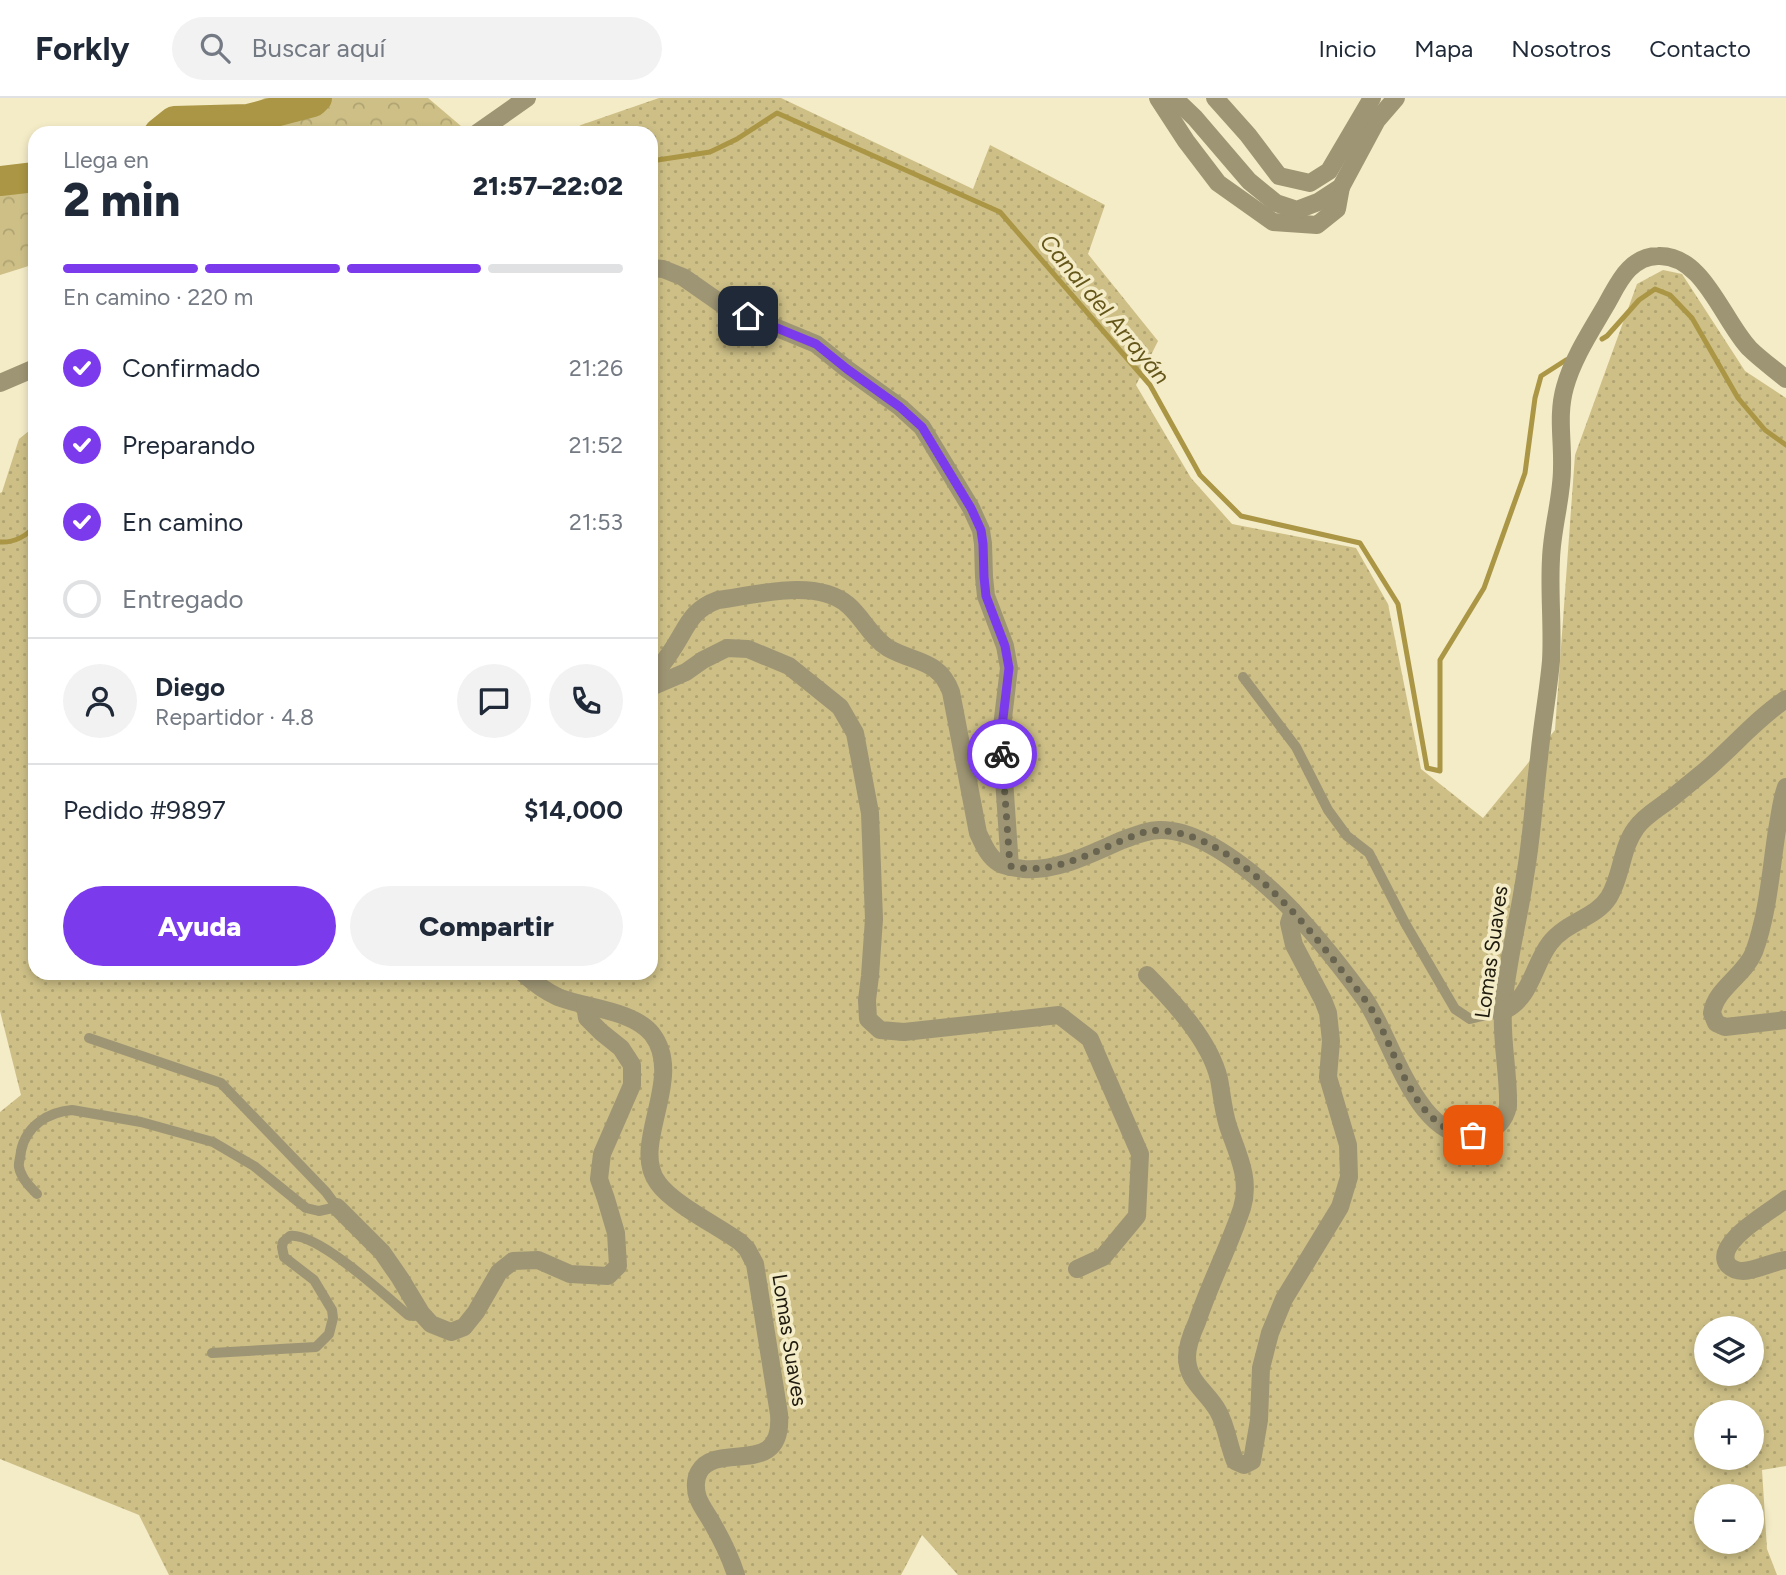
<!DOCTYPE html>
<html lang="es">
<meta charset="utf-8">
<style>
:root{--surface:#fff;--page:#f2f2f3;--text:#1f2937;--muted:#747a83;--line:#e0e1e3;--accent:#7c3aed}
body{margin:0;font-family:Figtree,sans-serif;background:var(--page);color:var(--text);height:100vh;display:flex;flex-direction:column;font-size:26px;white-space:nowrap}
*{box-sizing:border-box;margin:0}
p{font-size:23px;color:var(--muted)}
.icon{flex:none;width:38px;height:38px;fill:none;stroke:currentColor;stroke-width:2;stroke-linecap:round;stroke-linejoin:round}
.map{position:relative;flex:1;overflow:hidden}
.panel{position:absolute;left:28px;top:28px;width:630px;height:854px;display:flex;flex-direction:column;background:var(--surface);border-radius:21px;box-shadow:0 4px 10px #0003}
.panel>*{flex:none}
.tools{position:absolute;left:1694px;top:1218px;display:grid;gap:14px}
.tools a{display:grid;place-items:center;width:70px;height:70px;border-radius:50%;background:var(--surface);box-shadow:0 4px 10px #0003;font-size:35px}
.pin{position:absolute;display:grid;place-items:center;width:60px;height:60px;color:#fff;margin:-30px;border-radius:14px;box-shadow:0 4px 10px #0006}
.courier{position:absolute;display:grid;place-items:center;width:70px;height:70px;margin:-35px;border:5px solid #7c3aed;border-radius:50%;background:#fff;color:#222;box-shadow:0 2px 9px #0007}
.summary em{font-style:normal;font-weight:800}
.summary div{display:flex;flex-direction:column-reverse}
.summary{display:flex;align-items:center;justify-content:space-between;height:119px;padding:0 35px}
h1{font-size:46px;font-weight:800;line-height:52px}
.bar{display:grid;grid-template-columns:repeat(4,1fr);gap:10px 7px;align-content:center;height:84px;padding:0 35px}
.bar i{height:9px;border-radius:5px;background:var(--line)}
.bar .selected{background:var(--accent)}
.bar p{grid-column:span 4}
.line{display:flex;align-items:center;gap:18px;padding:0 35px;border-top:2px solid var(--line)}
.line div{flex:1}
.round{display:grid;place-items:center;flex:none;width:74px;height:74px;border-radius:37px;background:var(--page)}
ol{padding:0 35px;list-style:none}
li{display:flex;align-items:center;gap:21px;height:77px}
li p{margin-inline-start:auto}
li .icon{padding:7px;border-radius:50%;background:var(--accent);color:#fff;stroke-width:4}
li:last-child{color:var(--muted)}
li i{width:38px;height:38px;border:4px solid var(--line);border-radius:50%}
.cta{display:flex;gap:14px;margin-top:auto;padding:14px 35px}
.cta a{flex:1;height:80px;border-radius:42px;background:var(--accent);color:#fff;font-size:28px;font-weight:800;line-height:80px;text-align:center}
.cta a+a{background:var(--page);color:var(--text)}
header{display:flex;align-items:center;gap:42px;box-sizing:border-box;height:98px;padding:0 35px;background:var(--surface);border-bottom:2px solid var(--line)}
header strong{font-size:33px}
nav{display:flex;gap:38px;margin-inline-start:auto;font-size:24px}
.search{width:490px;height:63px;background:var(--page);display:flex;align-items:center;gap:18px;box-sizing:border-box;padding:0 24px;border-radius:38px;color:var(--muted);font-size:26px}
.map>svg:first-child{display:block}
.grass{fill:url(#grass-dots);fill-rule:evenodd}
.park{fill:url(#park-crowns)}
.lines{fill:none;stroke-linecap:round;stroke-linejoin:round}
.stream{stroke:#aa9644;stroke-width:5}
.river{stroke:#aa9644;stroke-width:30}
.lane{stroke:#9e9574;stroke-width:10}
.street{stroke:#9e9574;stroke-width:18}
.done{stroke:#69644f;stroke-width:7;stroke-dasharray:0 12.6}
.route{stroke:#7c3aed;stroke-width:9}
.labels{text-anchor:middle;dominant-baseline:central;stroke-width:7;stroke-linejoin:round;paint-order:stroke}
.street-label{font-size:21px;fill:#1e1b0e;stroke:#f4ebc7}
.water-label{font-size:23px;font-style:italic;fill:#65571a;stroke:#f4ebc7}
</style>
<header>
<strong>Forkly</strong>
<div class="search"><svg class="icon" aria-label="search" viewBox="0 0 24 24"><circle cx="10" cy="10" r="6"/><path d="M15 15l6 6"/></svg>Buscar aquí</div>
<nav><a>Inicio</a><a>Mapa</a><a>Nosotros</a><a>Contacto</a></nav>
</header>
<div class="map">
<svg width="1786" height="1477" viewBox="0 0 1786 1477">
<defs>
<pattern id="grass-dots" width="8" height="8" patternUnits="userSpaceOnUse" patternTransform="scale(1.75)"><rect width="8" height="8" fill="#cdbf86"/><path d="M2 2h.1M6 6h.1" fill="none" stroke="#b0a472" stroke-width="1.8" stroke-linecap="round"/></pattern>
<pattern id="park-crowns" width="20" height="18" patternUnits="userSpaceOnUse" patternTransform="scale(1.75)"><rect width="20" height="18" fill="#cdbf86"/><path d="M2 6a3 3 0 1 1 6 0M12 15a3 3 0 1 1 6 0" fill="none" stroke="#b0a472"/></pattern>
</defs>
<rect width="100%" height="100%" fill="#f4ebc7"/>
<path class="grass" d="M659 0H781L973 91 990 47 1105 107 1088 156 1158 243 1136 287 1191 380 1232 426 1356 450 1388 506 1421 671 1483 720 1555 632 1575 357 1637 186 1663 172 1682 176 1745 273 1786 300V1368L1762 1372 1767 1451 1777 1477H958L922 1437 901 1477H169L139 1417 0 1361V1014L21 997 0 913V395L2 394 19 341 35 328V875H651V35H568L581 27ZM1706 1230H1752V1276H1706ZM1706 1314H1752V1360H1706ZM1706 1398H1752V1444H1706Z"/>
<g class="park">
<path d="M265 0H428L468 34 192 35Z"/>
<path d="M35 82V166L0 177V84H23Z"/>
</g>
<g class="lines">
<g class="stream">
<path d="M651 63 710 54 737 41 777 15 1000 114 1150 287 1200 377 1241 418 1360 445 1398 506 1427 670 1440 673V562L1484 490 1525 375 1535 300 1541 278 1566 262"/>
<path d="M1602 241 1607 238 1639 202 1655 191 1670 197 1692 220 1738 300 1765 332 1786 347"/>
<path d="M0 444C13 445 29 438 35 426"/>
</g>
<g class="river">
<path d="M159 35 174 23 248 21 313 4 317 0"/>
<path d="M0 83 35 79"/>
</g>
<g class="lane">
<path d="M1243 579 1296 649 1328 712 1347 738 1369 755 1405 825 1455 911 1470 921 1503 913"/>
<path d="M37 1096C30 1089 21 1080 19 1069 18 1065 21 1058 21 1053 26 1028 48 1014 72 1012L141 1024 213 1044 254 1068 306 1110 319 1113 337 1109 326 1094 221 985 89 940"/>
<path d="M212 1255 316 1249 329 1236 333 1220 332 1212 314 1182 284 1159 282 1149 283 1144 290 1138C317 1134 386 1198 408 1217L414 1218 421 1215"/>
</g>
<g class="street">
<path d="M1158 0 1186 43 1218 85 1273 124 1317 127 1337 111 1341 89"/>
<path d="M1174 0 1195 20 1249 83 1276 105 1297 112 1318 104 1341 89 1377 22 1396 0"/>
<path d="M1215 0 1248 37 1279 78 1310 85 1329 73 1372 0"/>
<path d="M477 35 527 0"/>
<path d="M651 170 663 171 683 179 726 209 816 246 847 271 900 309 922 329 971 410 981 432 983 446 984 479 986 498 1005 548 1009 570 1001 637 1010 769"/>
<path d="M0 285 35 270"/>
<path d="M651 580C658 571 666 562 672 552 687 530 690 512 718 502 756 497 816 480 848 507 863 520 871 539 888 550 914 565 939 561 951 594L978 735C983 745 988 759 999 765 1006 769 1017 770 1024 771 1058 773 1090 756 1120 743 1133 738 1147 732 1161 732 1202 732 1250 772 1279 799 1309 828 1339 866 1364 900 1392 938 1417 1050 1480 1036 1495 1033 1505 1023 1508 1008 1509 976 1501 944 1503 911 1506 868 1519 821 1525 778 1532 739 1534 699 1539 660 1542 627 1548 596 1551 563 1553 529 1549 495 1551 461 1552 430 1562 400 1562 370 1563 342 1557 317 1565 289 1573 260 1591 233 1606 207 1613 195 1619 181 1629 171 1637 163 1647 158 1658 158 1703 156 1722 221 1749 250 1760 261 1774 271 1786 281"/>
<path d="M651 589 686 574 703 562 727 550 748 551 789 568 840 609 855 635 870 715 874 821 870 878 867 902 868 921 880 932 904 934 1059 917 1090 941 1140 1056 1137 1118 1103 1159 1077 1171"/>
<path d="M1786 689C1781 703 1780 717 1777 732 1771 771 1768 816 1754 854 1745 877 1715 891 1712 915L1716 925 1725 929 1786 922"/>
<path d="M523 875C534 885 545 893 558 899 585 910 633 912 652 936 686 980 629 1047 658 1085 673 1106 718 1128 740 1144L747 1151 755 1166 779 1316C784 1382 717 1342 699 1374 695 1381 695 1392 698 1400 701 1408 707 1416 711 1423 721 1440 730 1458 736 1477"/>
<path d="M1147 877C1174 904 1210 943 1219 981 1222 997 1223 1012 1228 1028 1237 1055 1251 1080 1242 1110 1229 1149 1210 1185 1197 1224 1192 1235 1187 1247 1187 1259 1187 1284 1207 1293 1218 1313 1227 1329 1228 1346 1235 1363L1244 1367 1252 1363 1259 1322 1261 1270 1270 1235 1284 1201 1340 1109 1349 1079 1348 1047 1328 979 1331 943 1328 915 1323 902 1294 847 1289 825 1293 813"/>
<path d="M1503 913C1531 901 1533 867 1550 845 1567 823 1596 820 1609 799 1622 778 1621 750 1636 730 1645 717 1661 709 1673 699 1684 690 1695 681 1706 672 1733 649 1756 621 1786 601"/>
<path d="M1786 1101C1772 1113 1712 1145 1728 1167 1732 1171 1737 1173 1743 1173 1758 1172 1771 1164 1786 1162"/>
<path d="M337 1109 382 1154 400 1180 421 1215 431 1226 451 1234 464 1229 476 1214 499 1174 513 1163 538 1162 570 1176 608 1178 618 1168 616 1135 606 1101 599 1081 602 1056 632 987V967L621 950 601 934 587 920 585 907"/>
</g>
</g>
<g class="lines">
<path class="done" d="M1002 656 1010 768C1059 780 1103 746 1148 733 1221 725 1296 814 1336 865 1348 881 1361 895 1372 912 1397 953 1414 1036 1473 1037"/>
<path class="route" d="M748 218 816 246 847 271 900 309 922 329 971 410 981 432 983 446 984 479 986 498 1005 548 1009 570 1001 637 1002 656"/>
</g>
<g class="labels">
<g class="street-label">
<text transform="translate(1491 854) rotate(-82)">Lomas Suaves</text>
<text transform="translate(790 1242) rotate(81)">Lomas Suaves</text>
</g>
<g class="water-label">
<text transform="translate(1105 211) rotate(50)">Canal del Arrayán</text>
</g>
</g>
</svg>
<div class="tools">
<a><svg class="icon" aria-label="layers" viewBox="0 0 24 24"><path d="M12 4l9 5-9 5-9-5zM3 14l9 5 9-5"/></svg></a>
<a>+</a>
<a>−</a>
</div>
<div class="pin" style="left:1473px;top:1037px;background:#ea580c"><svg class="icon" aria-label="bag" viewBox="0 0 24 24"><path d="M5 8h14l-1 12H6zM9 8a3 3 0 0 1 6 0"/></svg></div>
<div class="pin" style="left:748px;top:218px;background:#1f2937"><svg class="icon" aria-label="home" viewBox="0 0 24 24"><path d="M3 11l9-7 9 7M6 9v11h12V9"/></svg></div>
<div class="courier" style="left:1002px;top:656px"><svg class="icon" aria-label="bike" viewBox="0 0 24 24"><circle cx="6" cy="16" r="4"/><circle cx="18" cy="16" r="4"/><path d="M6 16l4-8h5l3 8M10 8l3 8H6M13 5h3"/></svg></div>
<section class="panel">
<div class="summary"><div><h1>2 min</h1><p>Llega en</p></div><em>21:57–22:02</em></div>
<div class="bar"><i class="selected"></i><i class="selected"></i><i class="selected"></i><i></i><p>En camino · 220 m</p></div>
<ol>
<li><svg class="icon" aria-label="check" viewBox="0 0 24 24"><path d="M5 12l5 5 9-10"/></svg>Confirmado<p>21:26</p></li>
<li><svg class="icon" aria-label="check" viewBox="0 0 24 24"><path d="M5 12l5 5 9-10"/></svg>Preparando<p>21:52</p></li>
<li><svg class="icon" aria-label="check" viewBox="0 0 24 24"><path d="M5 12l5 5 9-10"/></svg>En camino<p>21:53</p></li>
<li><i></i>Entregado</li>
</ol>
<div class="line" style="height:126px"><a class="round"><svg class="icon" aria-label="person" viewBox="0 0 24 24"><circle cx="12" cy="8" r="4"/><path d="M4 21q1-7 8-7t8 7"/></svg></a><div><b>Diego</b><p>Repartidor · 4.8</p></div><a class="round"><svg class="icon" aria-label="chat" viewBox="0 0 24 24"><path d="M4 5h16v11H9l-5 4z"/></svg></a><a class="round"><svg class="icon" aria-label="phone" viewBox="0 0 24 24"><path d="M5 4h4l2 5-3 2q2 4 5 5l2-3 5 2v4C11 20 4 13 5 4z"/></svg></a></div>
<div class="line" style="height:91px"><div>Pedido #9897</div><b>$14,000</b></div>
<div class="cta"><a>Ayuda</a><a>Compartir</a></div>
</section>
</div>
